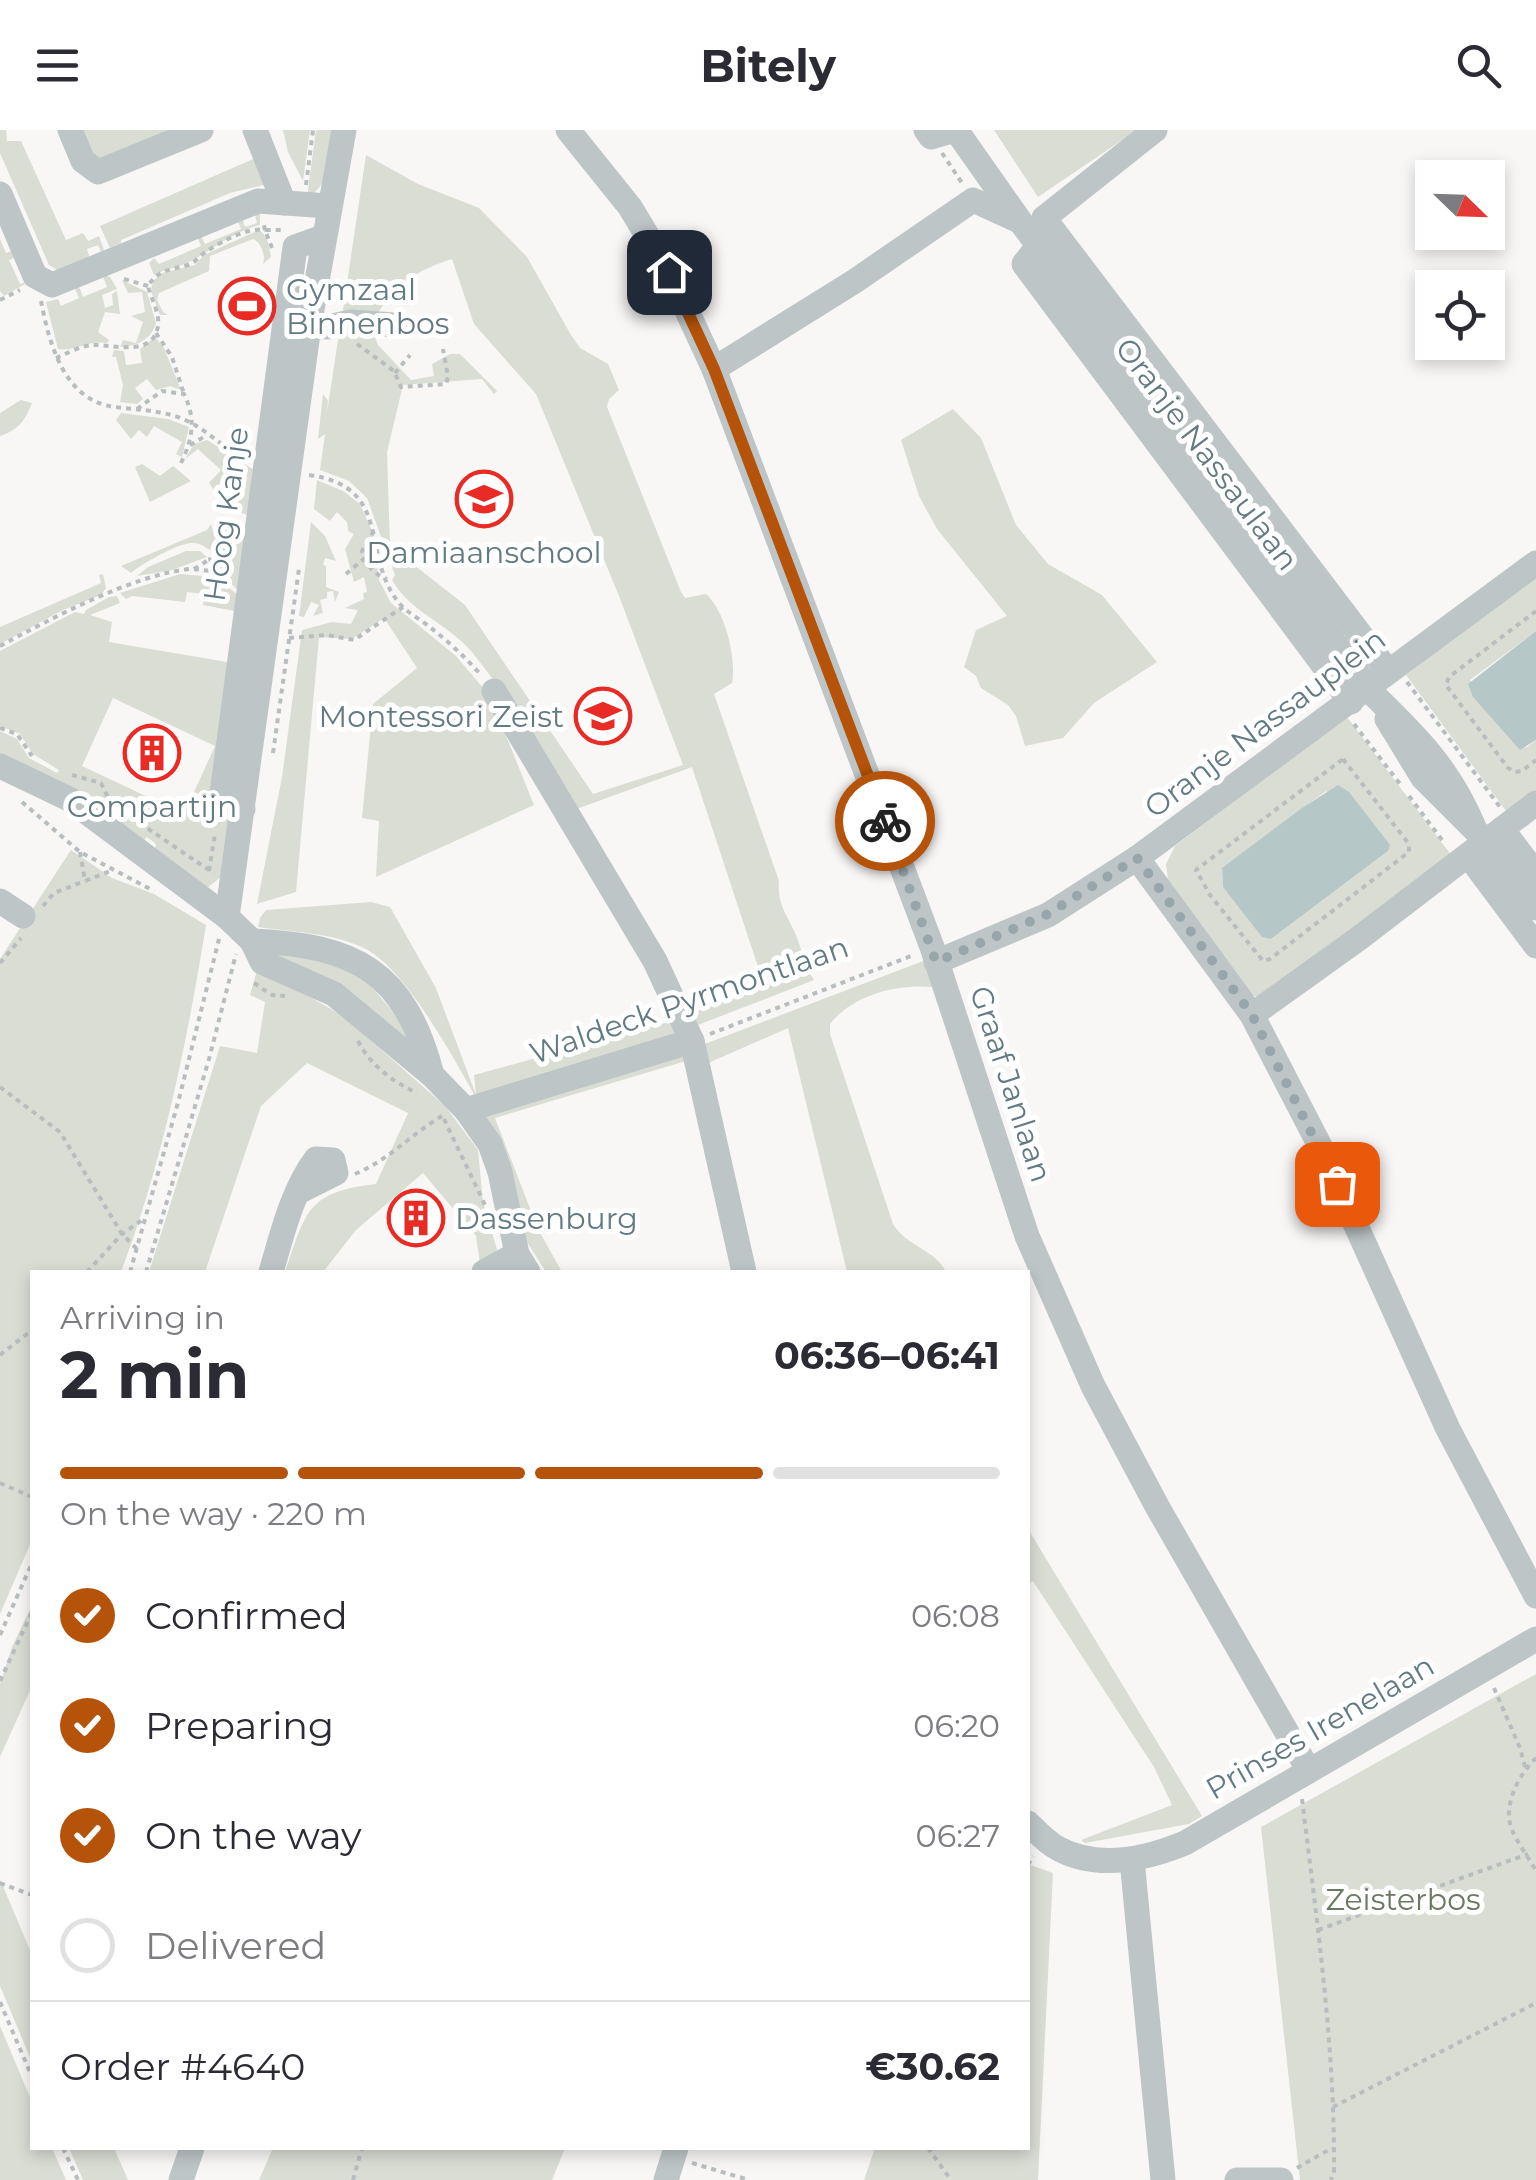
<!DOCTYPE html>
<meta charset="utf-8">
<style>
:root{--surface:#fff;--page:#f7f7f7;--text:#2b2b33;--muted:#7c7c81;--line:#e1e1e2;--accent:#b45309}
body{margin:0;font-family:Montserrat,sans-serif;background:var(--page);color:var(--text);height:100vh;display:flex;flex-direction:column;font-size:38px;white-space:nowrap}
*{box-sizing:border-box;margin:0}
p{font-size:32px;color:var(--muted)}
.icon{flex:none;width:55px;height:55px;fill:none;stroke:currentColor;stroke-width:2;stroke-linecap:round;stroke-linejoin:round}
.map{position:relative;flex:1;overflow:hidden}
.drawer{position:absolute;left:30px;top:1140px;width:1000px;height:880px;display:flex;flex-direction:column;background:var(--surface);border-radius:0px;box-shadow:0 5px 15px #0003}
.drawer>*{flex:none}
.needle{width:65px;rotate:113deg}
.fabs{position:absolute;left:1415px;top:30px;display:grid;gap:20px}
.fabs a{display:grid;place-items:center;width:90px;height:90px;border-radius:0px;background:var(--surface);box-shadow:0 5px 15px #0003;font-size:50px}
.pin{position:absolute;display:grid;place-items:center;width:85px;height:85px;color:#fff;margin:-42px;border-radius:20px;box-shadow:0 5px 15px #0006}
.courier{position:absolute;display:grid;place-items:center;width:100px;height:100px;margin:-50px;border:8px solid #b45309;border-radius:50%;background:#fff;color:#222;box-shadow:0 2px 12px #0007}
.summary em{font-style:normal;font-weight:700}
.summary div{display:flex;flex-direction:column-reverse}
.summary{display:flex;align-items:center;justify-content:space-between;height:170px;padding:0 30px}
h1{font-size:65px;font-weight:700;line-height:75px}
.bar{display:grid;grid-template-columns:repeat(4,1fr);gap:15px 10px;align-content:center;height:120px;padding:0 30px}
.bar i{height:12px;border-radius:8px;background:var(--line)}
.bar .selected{background:var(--accent)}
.bar p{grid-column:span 4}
.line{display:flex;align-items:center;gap:25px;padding:0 30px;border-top:2px solid var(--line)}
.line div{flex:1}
ol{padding:0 30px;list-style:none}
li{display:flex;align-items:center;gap:30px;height:110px}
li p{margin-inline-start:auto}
li .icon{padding:10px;border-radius:50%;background:var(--accent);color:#fff;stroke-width:4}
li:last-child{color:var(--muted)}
li i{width:55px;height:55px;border:5px solid var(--line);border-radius:50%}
header{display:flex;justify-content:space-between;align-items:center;height:130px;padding:0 30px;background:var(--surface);font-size:45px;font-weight:700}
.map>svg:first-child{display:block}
.green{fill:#d9ddd4;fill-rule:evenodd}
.water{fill:#b6c7c8}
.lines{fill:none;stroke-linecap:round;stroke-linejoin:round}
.path{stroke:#b8bdbf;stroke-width:4;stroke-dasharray:5 5;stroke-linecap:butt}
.minor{stroke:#bec5c7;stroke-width:25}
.done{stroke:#96a6aa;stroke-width:10;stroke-dasharray:0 18}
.route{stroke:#b45309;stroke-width:12}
.labels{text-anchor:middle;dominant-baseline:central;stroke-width:10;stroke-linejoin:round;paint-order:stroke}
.poi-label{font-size:30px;fill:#627a81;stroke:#fff;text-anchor:start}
.street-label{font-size:30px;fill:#627a81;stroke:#fff}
.park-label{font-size:30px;fill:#6a7961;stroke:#fff}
</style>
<header><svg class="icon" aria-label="menu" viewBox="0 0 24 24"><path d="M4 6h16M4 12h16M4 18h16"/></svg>Bitely<svg class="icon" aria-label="search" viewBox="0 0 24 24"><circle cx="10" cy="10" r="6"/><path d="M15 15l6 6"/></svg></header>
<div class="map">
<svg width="1536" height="2050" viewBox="0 0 1536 2050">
<rect width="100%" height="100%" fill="#f8f7f5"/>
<g class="green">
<path d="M0 0H6L7 11H21L66 110 83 103 88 111 99 106 104 120 101 122 98 115 87 119 90 129 57 140 49 135 0 23Z"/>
<path d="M80 0H175L110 31 93 29Z"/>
<path d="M283 0H310L303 51 288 22Z"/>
<path d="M316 0H334C330 22 330 58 307 67Z"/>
<path d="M994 0H1137L1038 67Z"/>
<path d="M366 25 418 54 479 78 527 127 571 205 580 218 608 234 619 260 609 269 607 277 681 462 685 468 706 464C725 480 737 530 732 553L714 564 779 751C777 775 787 784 796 805 802 820 804 835 814 850L698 895 693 882 765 858 692 637 571 681C540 626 512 571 472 522 447 493 411 483 392 450L395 445 367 368 349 351 320 340 325 304 318 309 323 264 328 271 327 283 339 203 372 199 378 215 411 250 434 246 432 234 450 224H460L497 261 494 264 482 249 403 255 387 322 390 416 465 475 593 664 683 635 619 466 536 264 474 194 452 129C418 140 394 154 377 185L342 187Z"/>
<path d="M258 27 268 54 230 63 121 110V113L110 118 100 96Z"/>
<path d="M254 80 260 81V95C235 101 215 118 193 130 182 137 166 138 154 145L149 133 154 128 159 134 201 116 196 103 199 102 205 114 241 99 236 86 241 84 245 97 257 93Z"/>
<path d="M259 100C268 105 269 117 271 127L263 134C266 125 261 112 253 109L210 126 209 141 159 163 157 170 163 182 168 185H160L151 161 153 151 162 143 195 135 204 125Z"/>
<path d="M0 109 6 123 20 118 23 124 9 130 20 154 32 150 4 166 0 161Z"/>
<path d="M102 144 110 147 117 159 102 165 105 178 113 175 112 164 117 161 120 184 105 182 98 202 109 210 107 213C88 210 73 222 58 219L46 172 58 169 61 176 79 168 74 156 78 154 83 167 107 157Z"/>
<path d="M122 150 147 162 156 193C151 210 137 216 120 217L123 210 136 213 143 192 131 186 145 182 142 162 128 163Z"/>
<path d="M155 207 164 218 181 260 170 256 156 260 147 249 135 258 143 269 137 274 120 272 123 255 116 227H112L114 220 124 221 126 235 142 233 140 219Z"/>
<path d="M21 270 32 273C25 291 18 300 0 306V283Z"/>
<path d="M953 279 981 308 1016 395 1048 434 1102 465 1157 532 1094 573 1063 608 1025 616 1016 586 1008 575 981 558 976 546 964 537 976 500 1007 486 937 399 919 366 901 310Z"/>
<path d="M121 283 168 289 189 297 182 327 176 324 182 312 154 296 147 307 139 300 131 309 116 290Z"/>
<path d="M207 310 254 340 247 385 233 379 238 364 223 363 221 370 209 353 221 340 198 319 185 329 194 314Z"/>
<path d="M142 334 160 346 173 336 191 351 150 372 135 337Z"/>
<path d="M317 350 343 361 360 374 372 401 379 450 391 473 456 526 490 566 534 675 376 747 379 691 362 688 373 574 417 538 384 488 352 509 319 507 296 762 257 774 282 647 302 500 332 492 351 494 358 480 345 478 364 469 363 463 367 462 364 447 354 452 345 419 354 404 348 401 347 392 337 382 330 391 314 379Z"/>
<path d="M229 391 241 396 237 404 214 423C207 418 200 412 191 413 177 414 141 434 131 443L121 436 207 400 211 394 213 401 221 405Z"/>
<path d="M311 392 325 406 336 431 325 428 323 435 326 436V457L339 462 335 472 333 461 327 462V468L320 470 323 483 313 486 319 475 311 472 304 487 299 486Z"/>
<path d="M247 405 243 464 218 443 214 433Z"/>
<path d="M186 421H200L207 427 172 440 137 446 148 437Z"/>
<path d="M103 444 106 458 101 465 63 480 0 514V497L101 453 99 445Z"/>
<path d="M180 444 216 447 239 466 240 482 203 475 204 464 187 462 185 472 132 466 126 469 120 463Z"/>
<path d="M1536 444V501L1470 550 1526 618 1536 610V666L1506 681 1406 545Z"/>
<path d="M117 466 120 473 90 485 112 492 109 512 233 533 236 690 227 742 207 758 193 751 155 719 156 714 147 707 141 713 0 625V601L17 609 29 628 57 643 59 640 33 624 20 604 0 596V521L75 482 84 484 86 480 109 467ZM113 568 215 616 184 684 82 636Z"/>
<path d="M1347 587 1452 726 1258 867 1248 864 1169 757 1166 734 1175 716ZM1326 661 1388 721 1271 809 1223 757 1222 739Z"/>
<path d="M71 720 112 748 154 764 206 795C187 912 163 1031 121 1142H32V1410L0 1484V829Z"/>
<path d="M371 772 390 777 436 858 476 965 474 945 669 892 680 906 478 971C453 928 409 843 366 819 335 803 292 802 258 797L260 788 266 780Z"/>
<path d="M268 818 359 842 398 888 411 917 276 832Z"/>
<path d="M926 830 934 857C897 854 854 864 830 894V904L893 1094C906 1116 936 1120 946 1142H847L788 898 706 934 702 915Z"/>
<path d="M258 837 343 886 445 976 478 1020 483 1072 498 1123 480 1134 476 1106 423 1043 356 1100 323 1142H285C306 1082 306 1062 376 1054L408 983 307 933 261 976 205 1142H149L220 916 257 923 265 872 250 865Z"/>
<path d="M684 923 686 931 495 988 538 1099 562 1142H546L525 1109 481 986Z"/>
<path d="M1028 1399 1202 1686 1189 1694 1085 1713 1081 1710 1172 1675 1154 1637 1033 1451 1028 1454Z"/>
<path d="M32 1475V1556L0 1627V1554L12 1517Z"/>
<path d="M1536 1544V2050H1300L1261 1697Z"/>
<path d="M1028 1734 1053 1743 1038 2050H864L875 2018H1028Z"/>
<path d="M0 1749 32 1825V1932L0 1856Z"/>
<path d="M0 1896 32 1972V2018H52L66 2050H0Z"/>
<path d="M69 2018H114L128 2050H83Z"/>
<path d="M273 2018H565L552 2050H259Z"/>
</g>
<g class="water">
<path d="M1536 501V610L1520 620 1473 567 1468 554Z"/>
<path d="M1338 655 1349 662 1390 715 1388 721 1271 809 1262 807 1223 757 1222 738 1302 678Z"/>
</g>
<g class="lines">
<g class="path">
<path d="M942 23 962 53"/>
<path d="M306 55 313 0"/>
<path d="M272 118 265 100H281"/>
<path d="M124 149 148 156"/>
<path d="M0 170 20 160"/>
<path d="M41 171C49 213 64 271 115 277 138 280 161 280 183 289 207 299 224 319 247 331"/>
<path d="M156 203 172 227 184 264"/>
<path d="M357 214 394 241 401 257 446 254 448 247 443 219"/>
<path d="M56 228C68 223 82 215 95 215 115 215 153 227 158 196 160 183 151 169 148 156 158 139 171 140 188 135 195 133 200 125 207 121 223 111 247 97 265 100L263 92"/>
<path d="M395 243 410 225"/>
<path d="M137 279 162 261 184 264C196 289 193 308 181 333"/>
<path d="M190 315 207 305"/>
<path d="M309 345C395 357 359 426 400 474 408 483 421 490 431 498 449 512 466 528 482 546"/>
<path d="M374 401 362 421C367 436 372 443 387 449"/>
<path d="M194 439 210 429"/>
<path d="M346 444 365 428"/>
<path d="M229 456 214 441 210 429 236 411"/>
<path d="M1536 481 1449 547 1446 555 1508 638 1515 642 1522 641 1536 630"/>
<path d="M289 508 327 505 354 510 403 477"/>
<path d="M0 516C50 489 135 444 190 439 198 439 206 441 214 441"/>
<path d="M1407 552 1500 677"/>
<path d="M1354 594 1400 654"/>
<path d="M0 598 17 604 32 626"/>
<path d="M273 623 299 439"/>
<path d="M1343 629 1409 714V722L1270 829 1263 831 1210 765 1196 740Z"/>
<path d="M72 645 101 653 110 672 131 677 147 698 197 732"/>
<path d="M1409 666 1445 714"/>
<path d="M22 672 80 722 154 761"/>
<path d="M80 722 85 751 113 740"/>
<path d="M197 732 214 743"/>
<path d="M209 741 215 704"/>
<path d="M43 776 54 763 85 751"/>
<path d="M0 833 21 808"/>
<path d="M254 853 272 865 285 866"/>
<path d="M710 904 911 826"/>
<path d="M358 911C370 935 393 952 417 963"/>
<path d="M0 957 60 1002 122 1104 137 1119"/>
<path d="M444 989 485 1075"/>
<path d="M355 1044C389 1030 411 1004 442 986"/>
<path d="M87 1142 122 1104 145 1088"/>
<path d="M130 1142 179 969 219 809"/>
<path d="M146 1142 209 929 236 824"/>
<path d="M0 1225 32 1200"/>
<path d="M0 1353 32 1367"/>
<path d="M0 1505 32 1433"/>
<path d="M0 1551 32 1482"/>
<path d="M1494 1558 1520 1618 1525 1637"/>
<path d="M1536 1628C1519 1644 1502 1676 1512 1700 1518 1714 1529 1728 1536 1741"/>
<path d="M1302 1669C1317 1792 1335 1917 1334 2041L1331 2050"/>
<path d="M1028 1735 1033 1726"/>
<path d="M0 1753 32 1765"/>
<path d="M1318 1800 1528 1724"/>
<path d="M0 1872 32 1947"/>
<path d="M1333 1977 1536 1873"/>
<path d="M63 2018 78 2050"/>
<path d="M928 2018 951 2050"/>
<path d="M692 2033 749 2050"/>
<path d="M1297 2038 1332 2018"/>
<path d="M353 2050 362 2018"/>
</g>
<g class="minor">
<path d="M70 0 83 31 98 42 201 0"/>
<path d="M255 0 284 73"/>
<path d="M568 0 630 77 669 142 714 239 932 817 1027 1106 1093 1256 1158 1378 1309 1641"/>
<path d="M926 0 931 7 955 0"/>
<path d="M956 0 1020 91 1376 567C1419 609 1449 639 1473 695"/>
<path d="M1155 0 1044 88 1038 116 1024 134 1351 572"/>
<path d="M0 64 35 146 52 155 258 71 328 76"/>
<path d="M1044 88 1388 541"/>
<path d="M309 196 328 197 351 192 394 195"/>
<path d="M714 239 855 151 973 70 1019 91"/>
<path d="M1536 433 1137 728 1252 885 1321 1018 1448 1299 1536 1466"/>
<path d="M494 561 655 831 692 911 744 1142"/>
<path d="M1387 589 1423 648 1486 711 1536 778"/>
<path d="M0 636 69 669 227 787 252 811 262 832 334 864 432 945 466 980 490 1014 500 1042 517 1124 528 1142"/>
<path d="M243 679 222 664 295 117 323 107"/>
<path d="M1502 699 1536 744"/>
<path d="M1468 725 1536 816"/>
<path d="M0 771 23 786"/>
<path d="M227 787 309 196 344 0"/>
<path d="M252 811C355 815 405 841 432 945"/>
<path d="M936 832 1048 785 1137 728"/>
<path d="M1252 885 1358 809 1536 673"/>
<path d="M466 980 692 911"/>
<path d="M271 1142C282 1105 292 1061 316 1029L333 1030 336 1043 298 1062"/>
<path d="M484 1142 517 1124"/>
<path d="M1028 1693C1037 1702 1047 1713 1059 1719 1099 1740 1146 1729 1185 1713L1536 1509"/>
<path d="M1132 1730 1163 2050"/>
<path d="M181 2050 192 2018"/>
<path d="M666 2050 676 2018"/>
<path d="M1237 2050H1281"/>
</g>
</g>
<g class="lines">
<path class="done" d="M885 691 936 832 1048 784 1137 728 1252 885 1337 1054"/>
<path class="route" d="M669 142 714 239 885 691"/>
</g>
<defs>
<g id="stadium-ring" transform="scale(2.875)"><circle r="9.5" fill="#fff" stroke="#e82c25" stroke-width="1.5"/><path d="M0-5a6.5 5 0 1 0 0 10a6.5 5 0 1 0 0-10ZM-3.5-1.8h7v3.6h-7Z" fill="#e82c25"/></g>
<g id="school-ring" transform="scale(2.875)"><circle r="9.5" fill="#fff" stroke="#e82c25" stroke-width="1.5"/><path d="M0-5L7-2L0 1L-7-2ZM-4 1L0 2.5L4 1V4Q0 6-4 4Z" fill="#e82c25"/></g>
<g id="building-ring" transform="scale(2.875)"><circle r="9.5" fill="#fff" stroke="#e82c25" stroke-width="1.5"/><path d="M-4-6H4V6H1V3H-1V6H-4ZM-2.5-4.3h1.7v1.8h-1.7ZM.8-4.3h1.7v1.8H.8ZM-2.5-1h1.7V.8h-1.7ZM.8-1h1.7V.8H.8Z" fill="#e82c25"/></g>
</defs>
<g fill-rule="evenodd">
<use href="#stadium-ring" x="247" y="176"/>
<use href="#school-ring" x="484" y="369"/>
<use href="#school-ring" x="603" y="586"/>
<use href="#building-ring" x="152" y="623"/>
<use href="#building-ring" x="416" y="1088"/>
</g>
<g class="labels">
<g class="poi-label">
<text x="286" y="159">Gymzaal<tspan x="286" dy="34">Binnenbos</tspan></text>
<text x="484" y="422" text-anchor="middle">Damiaanschool</text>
<text x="564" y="586" text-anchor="end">Montessori Zeist</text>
<text x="152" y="676" text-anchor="middle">Compartijn</text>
<text x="455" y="1088">Dassenburg</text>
</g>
<g class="street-label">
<text transform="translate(1207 324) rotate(53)">Oranje Nassaulaan</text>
<text transform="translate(226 384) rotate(-82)">Hoog Kanje</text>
<text transform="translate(1265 593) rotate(-37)">Oranje Nassauplein</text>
<text transform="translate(689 870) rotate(-19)">Waldeck Pyrmontlaan</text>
<text transform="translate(1011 954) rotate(72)">Graaf Janlaan</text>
<text transform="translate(1320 1597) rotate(-30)">Prinses Irenelaan</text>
</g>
<g class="park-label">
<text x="1403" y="1769">Zeisterbos</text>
</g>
</g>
</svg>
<div class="fabs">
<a><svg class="needle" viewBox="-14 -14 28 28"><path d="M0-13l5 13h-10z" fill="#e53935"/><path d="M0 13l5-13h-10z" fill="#7c7c81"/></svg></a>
<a><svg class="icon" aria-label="locate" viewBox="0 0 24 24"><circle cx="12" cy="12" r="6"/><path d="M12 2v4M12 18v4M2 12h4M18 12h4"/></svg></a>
</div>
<div class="pin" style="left:1337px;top:1054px;background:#ea580c"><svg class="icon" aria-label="bag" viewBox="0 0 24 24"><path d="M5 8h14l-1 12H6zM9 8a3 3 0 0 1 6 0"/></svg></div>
<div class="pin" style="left:669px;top:142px;background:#1f2937"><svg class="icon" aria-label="home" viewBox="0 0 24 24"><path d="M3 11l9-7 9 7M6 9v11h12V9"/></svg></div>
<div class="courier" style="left:885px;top:691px"><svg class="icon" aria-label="bike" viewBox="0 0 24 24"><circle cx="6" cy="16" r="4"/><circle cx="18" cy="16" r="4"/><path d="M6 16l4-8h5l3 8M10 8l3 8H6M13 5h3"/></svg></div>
<section class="drawer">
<div class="summary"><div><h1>2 min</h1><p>Arriving in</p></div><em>06:36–06:41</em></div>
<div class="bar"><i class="selected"></i><i class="selected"></i><i class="selected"></i><i></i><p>On the way · 220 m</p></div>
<ol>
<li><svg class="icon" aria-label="check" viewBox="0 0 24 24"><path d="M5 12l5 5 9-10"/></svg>Confirmed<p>06:08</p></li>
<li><svg class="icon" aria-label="check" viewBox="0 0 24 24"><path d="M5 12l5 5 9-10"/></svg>Preparing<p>06:20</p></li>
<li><svg class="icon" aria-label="check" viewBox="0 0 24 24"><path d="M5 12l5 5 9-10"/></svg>On the way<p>06:27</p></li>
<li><i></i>Delivered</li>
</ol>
<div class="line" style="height:130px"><div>Order #4640</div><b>€30.62</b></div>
</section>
</div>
